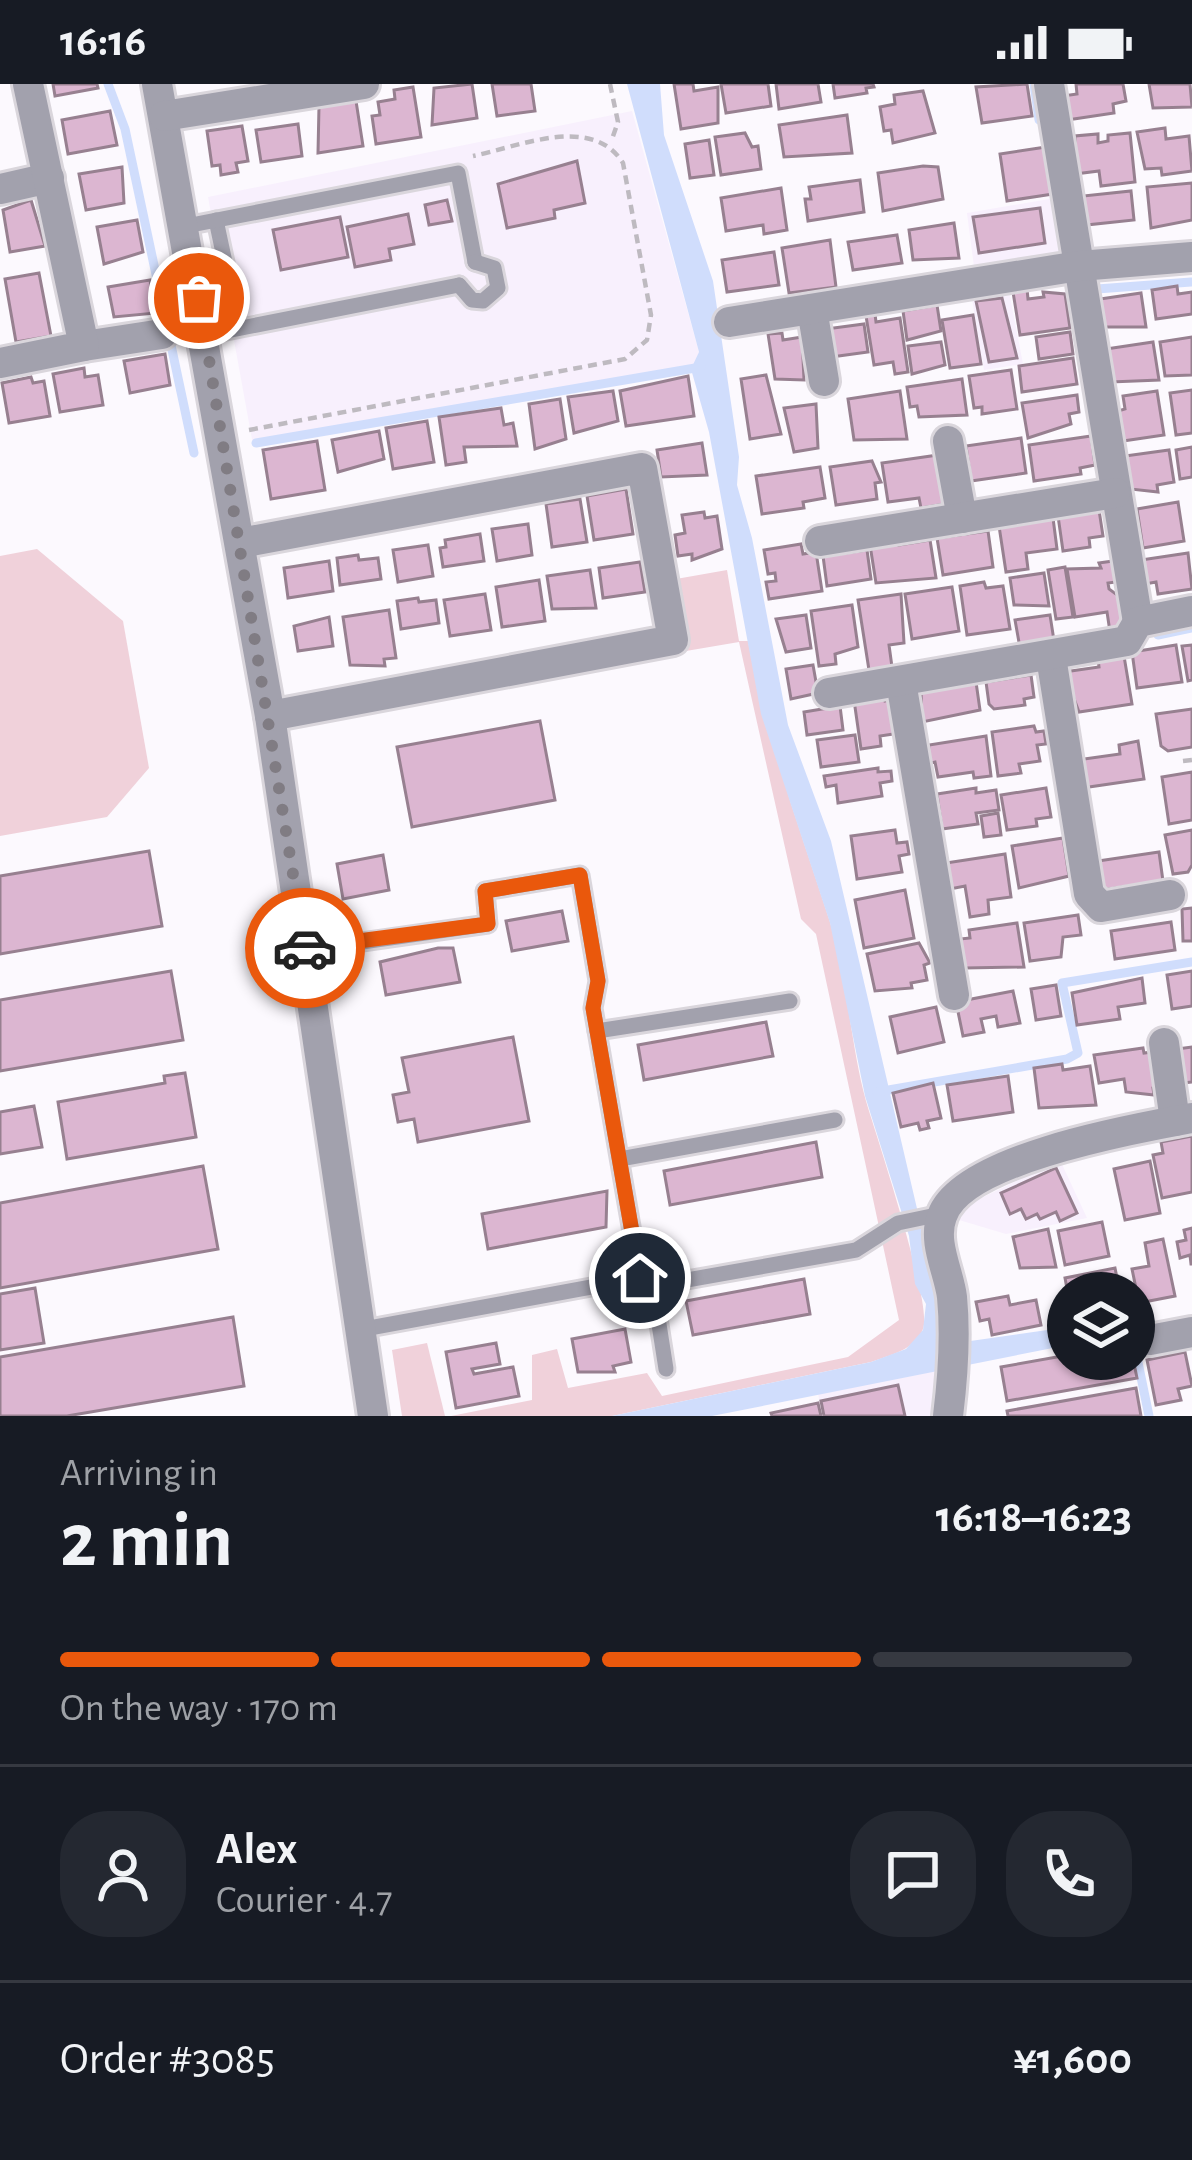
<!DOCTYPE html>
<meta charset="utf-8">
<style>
:root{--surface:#171b24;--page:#242831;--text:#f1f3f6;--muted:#9ea1a6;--line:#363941;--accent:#ea580c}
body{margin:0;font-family:"Alegreya Sans",sans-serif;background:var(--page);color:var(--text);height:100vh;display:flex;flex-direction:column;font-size:45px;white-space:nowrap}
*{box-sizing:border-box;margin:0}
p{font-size:39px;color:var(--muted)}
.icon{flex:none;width:66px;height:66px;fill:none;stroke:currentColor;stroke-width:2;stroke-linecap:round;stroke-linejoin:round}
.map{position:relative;height:1332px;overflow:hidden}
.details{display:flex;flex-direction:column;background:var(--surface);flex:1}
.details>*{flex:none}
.fabs{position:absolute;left:1047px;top:1188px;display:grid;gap:24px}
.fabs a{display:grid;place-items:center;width:108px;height:108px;border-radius:50%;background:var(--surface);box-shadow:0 3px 9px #0004;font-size:60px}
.pin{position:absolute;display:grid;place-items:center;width:102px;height:102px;color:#fff;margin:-51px;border:6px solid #fff;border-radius:50%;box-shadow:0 3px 12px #0007}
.courier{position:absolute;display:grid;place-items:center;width:120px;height:120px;margin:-60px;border:9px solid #ea580c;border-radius:50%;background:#fff;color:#222;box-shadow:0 3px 15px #0007}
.headline em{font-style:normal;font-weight:700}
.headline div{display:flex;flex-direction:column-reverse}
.headline{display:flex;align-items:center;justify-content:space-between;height:204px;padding:0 60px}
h1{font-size:78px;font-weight:700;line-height:90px}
.bar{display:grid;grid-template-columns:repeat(4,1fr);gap:18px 12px;align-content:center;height:144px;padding:0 60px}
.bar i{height:15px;border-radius:9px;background:var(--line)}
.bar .current{background:var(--accent)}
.bar p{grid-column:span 4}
.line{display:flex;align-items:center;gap:30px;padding:0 60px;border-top:3px solid var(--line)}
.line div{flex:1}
.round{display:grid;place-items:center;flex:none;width:126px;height:126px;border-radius:48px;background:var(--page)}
.status{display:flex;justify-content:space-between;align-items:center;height:84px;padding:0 60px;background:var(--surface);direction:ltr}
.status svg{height:33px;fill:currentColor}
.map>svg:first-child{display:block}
.built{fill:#f8f0fd}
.green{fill:#f0d1da}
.water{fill:#d0ddfc}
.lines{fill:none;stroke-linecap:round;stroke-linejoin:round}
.stream{stroke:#d0ddfc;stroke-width:9}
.building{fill:#dcb6d1;stroke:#978090;stroke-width:3}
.service-casing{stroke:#dad6dc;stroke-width:21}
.minor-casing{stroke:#dad6dc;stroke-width:36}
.path{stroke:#bebac0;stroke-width:4.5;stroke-dasharray:9 6;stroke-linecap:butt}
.service{stroke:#a2a1ad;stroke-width:15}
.minor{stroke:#a2a1ad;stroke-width:30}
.done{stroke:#807c83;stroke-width:12;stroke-dasharray:0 21.6}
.route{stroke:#ea580c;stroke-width:15}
</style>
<div class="status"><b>16:16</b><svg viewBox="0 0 49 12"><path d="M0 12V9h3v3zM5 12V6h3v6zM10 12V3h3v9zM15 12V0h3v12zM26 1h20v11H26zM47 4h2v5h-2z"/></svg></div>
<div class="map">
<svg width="1192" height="1332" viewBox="0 0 1192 1332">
<rect width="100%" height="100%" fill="#fcf9fe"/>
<g class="built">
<path d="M632 27 699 268 692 287 253 361 208 113Z"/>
<path d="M1061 113 1064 175 975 190 967 129Z"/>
<path d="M1008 202 1023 280 984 286 971 209Z"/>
<path d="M1060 1076 1087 1134 1006 1150 959 1136 971 1119Z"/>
<path d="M936 1287 933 1332H823L818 1310Z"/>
</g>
<g class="green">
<path d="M37 465 123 537 149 684 107 733 0 752V472Z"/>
<path d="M727 486 739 557H748C766 655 800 744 830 838 848 896 850 959 866 1017 877 1054 933 1221 923 1245 915 1266 890 1271 871 1278L612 1332H451L532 1316V1271L557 1265 568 1304 647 1289 662 1312 848 1273 899 1236 816 850 801 835 739 558 686 567 676 495Z"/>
<path d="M427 1259 445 1332H402L392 1266Z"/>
</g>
<path class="water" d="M627 0H660L664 51 713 197 739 373 737 401 752 454 788 641 831 757 937 1210 942 1261 1068 1243V1261L712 1332H612L871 1278 906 1265 923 1246 926 1220 915 1200 909 1152 865 1012 830 839 761 630 709 348 691 285 699 268Z"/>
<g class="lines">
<g class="stream">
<path d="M108 0 125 45 194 369"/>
<path d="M1034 0 1039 36"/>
<path d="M1097 205 1191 198"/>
<path d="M256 359 701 283"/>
<path d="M1158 551 1192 544"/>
<path d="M877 1008 1067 975 1078 969 1062 899 1192 878"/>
<path d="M1134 1259 1149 1332"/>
</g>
</g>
<g class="building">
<path d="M53 0H97L98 4 55 12Z"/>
<path d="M472 0 477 34 432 41 434 4Z"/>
<path d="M492 0H531L535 27 497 32Z"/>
<path d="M674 0H693L694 7 718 3V39L681 45Z"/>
<path d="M721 0H768L771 22 726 29Z"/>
<path d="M776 0H818L821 18 779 25Z"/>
<path d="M833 0H873L874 3 866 4 867 9 835 14Z"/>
<path d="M1027 0 1032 32 982 39 976 3Z"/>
<path d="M1076 0H1123L1126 17 1113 20 1114 29 1067 36 1063 12 1077 10Z"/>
<path d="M1149 0H1190L1192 23 1153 24Z"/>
<path d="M413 3 421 53 376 60 372 32 380 31 378 18 395 15 394 6Z"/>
<path d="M923 7 935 49 893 59 891 46 884 47 880 23 895 20 894 11Z"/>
<path d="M356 17 363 62 318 69 319 22Z"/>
<path d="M110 27 117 61 68 70 62 36Z"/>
<path d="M847 31 852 69 784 73 779 41Z"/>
<path d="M298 40 302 72 261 78 256 46Z"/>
<path d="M242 42 248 77 236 79 238 88 221 91 220 81 212 82 207 47Z"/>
<path d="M1165 44 1166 55 1189 52 1192 87 1162 91 1161 84 1145 85 1137 48Z"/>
<path d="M745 49 752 63 758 62 761 85 721 91 715 53Z"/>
<path d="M1130 49 1135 98 1101 102 1099 87 1075 90V52L1098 50V59L1108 57V51Z"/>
<path d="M709 56 714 91 690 94 685 60Z"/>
<path d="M1046 63 1053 110 1007 117 1000 70Z"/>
<path d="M577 77 585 119 554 126 555 134 507 144 498 100Z"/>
<path d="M923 82 938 83 943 115 883 127 878 89Z"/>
<path d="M122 83 124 119 86 126 79 90Z"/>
<path d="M860 96 864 128 808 137 805 115H811L809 103Z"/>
<path d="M1192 99V136L1151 144 1147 103Z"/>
<path d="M781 104 787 146 764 150 763 141 726 147 721 114Z"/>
<path d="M1131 107 1134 136 1086 141 1083 112Z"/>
<path d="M31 116 45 162 10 168 3 126Z"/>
<path d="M447 116 452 137 429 141 425 121Z"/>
<path d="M1040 124 1045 159 979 169 973 133Z"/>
<path d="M408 130 414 160 389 165 391 176 355 183 347 143Z"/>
<path d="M340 133 348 173 281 186 273 146Z"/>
<path d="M137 136 143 168 104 180 97 143Z"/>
<path d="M954 139 959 174 913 176 909 146Z"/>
<path d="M897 151 902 179 853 186 848 158Z"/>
<path d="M830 156 836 203 789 209 782 164Z"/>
<path d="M774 168 779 201 727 208 722 176Z"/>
<path d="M39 189 51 252 16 258 5 195Z"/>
<path d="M150 196 156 229 114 233 108 203Z"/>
<path d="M1177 202 1178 210 1192 208V230L1156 235 1152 206Z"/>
<path d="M1027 205 1028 215 1044 213 1043 208 1065 210 1070 244 1020 251 1013 208Z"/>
<path d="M1141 209 1146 243H1104L1100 215Z"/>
<path d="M1002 214 1017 274 989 278 976 217Z"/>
<path d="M937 221 941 247 907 256 903 227Z"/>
<path d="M875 230 876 238 900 234 908 288 895 290 893 278 874 281 866 232Z"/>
<path d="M973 231 981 280 950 284 942 236Z"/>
<path d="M864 240 868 268 831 273 826 245Z"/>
<path d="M1070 248 1073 270 1039 275 1036 253Z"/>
<path d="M782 249 783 256 802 253 804 296 775 295 768 250Z"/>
<path d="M1192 253V291L1165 292 1160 258Z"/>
<path d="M941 258 945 281 912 290 908 262Z"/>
<path d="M1153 258 1159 296 1111 298 1106 265Z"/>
<path d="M165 270 170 301 130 309 124 277Z"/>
<path d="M1073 274 1077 300 1022 308 1019 282Z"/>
<path d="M84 284 85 293 98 291 103 321 60 328 53 290Z"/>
<path d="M1011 286 1017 325 982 330V323L974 324 969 292Z"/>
<path d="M766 291 781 350 750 355 741 295Z"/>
<path d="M688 292 694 332 626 342 620 307Z"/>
<path d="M31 293 33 299 44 297 50 332 9 339 2 299Z"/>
<path d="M962 295 967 331 919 333 917 322 910 323 907 303Z"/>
<path d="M1192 306V349L1176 351 1170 309Z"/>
<path d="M613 307 618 337 574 349 568 313Z"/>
<path d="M900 307 907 355 854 356 848 315Z"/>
<path d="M1157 307 1164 351 1123 357 1118 327 1125 325 1123 312Z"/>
<path d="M1077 311 1079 328 1069 330 1071 340 1028 354 1022 319Z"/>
<path d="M560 315 566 355 535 365 529 320Z"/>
<path d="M816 320 818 364 794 368 784 324Z"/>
<path d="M501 324 504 341 513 339 517 362 464 363 466 378 446 381 439 333Z"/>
<path d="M427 337 434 378 393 385 386 344Z"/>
<path d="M379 347 384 375 338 388 332 356Z"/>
<path d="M1091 352 1095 381 1080 384 1081 390 1034 397 1029 361Z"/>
<path d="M1021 354 1026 389 971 397 966 362Z"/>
<path d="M317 357 325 406 271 415 263 366Z"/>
<path d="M702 359 707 391 661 393 657 366Z"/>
<path d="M1192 363V393L1180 395 1176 366Z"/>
<path d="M1169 366 1174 398 1157 401 1158 408 1130 405 1125 372Z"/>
<path d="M938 371 945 420 921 424 919 414 888 418 882 379Z"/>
<path d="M872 377 881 398 875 399 877 415 836 421 830 383Z"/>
<path d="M820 383 825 414 803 418 804 424 762 430 756 392Z"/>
<path d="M626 405 633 450 594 456 587 412Z"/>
<path d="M580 415 587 458 552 463 546 420Z"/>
<path d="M1178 418 1184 457 1143 464 1137 425Z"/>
<path d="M1099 426 1103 452 1089 454 1090 463 1063 467 1058 432Z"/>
<path d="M704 428 705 434 717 432 722 465 692 476V470L678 472 675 451 685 449 682 431Z"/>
<path d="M1053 434 1057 465 1026 469 1028 485 1006 488 999 442Z"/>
<path d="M528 440 532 471 497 477 492 445Z"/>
<path d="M988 447 993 483 943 491 937 454Z"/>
<path d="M480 450 484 477 443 483 440 464 446 463 445 456Z"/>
<path d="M899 456V461L930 456 936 494 876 499 870 461Z"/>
<path d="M801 460 803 470 816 468 822 507 769 515 766 498 776 497 775 489 768 490 764 466Z"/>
<path d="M428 461 433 492 398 498 393 466Z"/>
<path d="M867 466 871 495 827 502 823 472Z"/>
<path d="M1188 469 1192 505 1158 510 1156 498 1145 500 1141 476Z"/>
<path d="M358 471 359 476 378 474 381 495 340 501 337 474Z"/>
<path d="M329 477 333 507 288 514 284 484Z"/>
<path d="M1113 477 1116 498 1108 499 1109 505 1120 513 1125 545 1110 548 1107 528 1075 533 1067 485 1101 484 1099 479Z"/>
<path d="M640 478 645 508 603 514 599 484Z"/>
<path d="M1065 483 1073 533 1056 535 1048 486Z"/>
<path d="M590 486 596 524 552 525 547 492Z"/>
<path d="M1044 489 1049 522 1014 521 1010 494Z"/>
<path d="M539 496 545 537 502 543 496 503Z"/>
<path d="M984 498 986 504 1003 502 1010 545 967 551 960 502Z"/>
<path d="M952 503 959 547 912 555 905 510Z"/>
<path d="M485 510 491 546 450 552 444 516Z"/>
<path d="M901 510 904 559 889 561 892 583 869 586 858 516Z"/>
<path d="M418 514 419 518 436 516 439 539 401 545 397 517Z"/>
<path d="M852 521 858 563 835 570 836 580 819 582 811 527Z"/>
<path d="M389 526 396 574 384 575 385 582 350 581 343 533Z"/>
<path d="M806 531 811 564 786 568 776 535Z"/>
<path d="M1050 531 1055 563 1020 564 1015 536Z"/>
<path d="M329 533 333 562 298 567 294 542Z"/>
<path d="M1176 561 1182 598 1137 604 1132 568Z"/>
<path d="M1192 561V596L1188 597 1182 562Z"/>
<path d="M1124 572 1132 620 1079 628 1064 588 1099 583 1098 575Z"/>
<path d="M813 581 818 609 791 615 786 585Z"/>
<path d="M1031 591 1034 613 1024 615 1025 621 994 625 989 620 986 598Z"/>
<path d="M976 598 980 626 922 638 921 607Z"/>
<path d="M884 612 885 617 895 615 900 649 880 652 881 662 861 665 854 616Z"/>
<path d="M840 622 843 646 807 651 804 628Z"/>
<path d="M1192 625V663L1168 667 1161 662 1156 630Z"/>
<path d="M540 637 555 716 412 743 397 663Z"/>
<path d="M1034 642 1036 648 1044 647 1046 660 1037 661 1040 677 1019 680 1021 689 998 692 992 648Z"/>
<path d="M855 651 859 678 821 683 817 656Z"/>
<path d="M986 652 991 692 974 694 973 688 938 693 935 678 927 680 929 661Z"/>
<path d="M1138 657 1144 695 1082 704 1077 676 1120 670 1119 661Z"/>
<path d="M878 684V688L891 687 892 697 880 699 882 712 838 719 836 701 826 703 824 692Z"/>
<path d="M1192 688V736L1169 740 1162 693Z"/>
<path d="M976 704V709L996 706 999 726 976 729 978 740 942 745 937 710Z"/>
<path d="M1046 704 1051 733 1036 735 1037 742 1007 746 1001 711Z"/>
<path d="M998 729 1001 751 984 753 981 732Z"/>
<path d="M895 746 897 759 907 758 909 770 899 772 902 788 857 795 851 752Z"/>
<path d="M1192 746V781L1188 788 1173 790 1165 751Z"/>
<path d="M1063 754 1069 792 1019 804 1012 762Z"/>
<path d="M149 767 162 842 0 870V792Z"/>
<path d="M1159 768 1163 797 1103 806 1098 777Z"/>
<path d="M1005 770 1011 813 988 816 989 830 970 833 965 802 950 805 946 779Z"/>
<path d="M383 771 389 806 343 815 337 780Z"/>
<path d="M905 806 914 854 864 864 855 816Z"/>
<path d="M1192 824V857H1183L1182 825Z"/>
<path d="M562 827 568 857 512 867 506 837Z"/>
<path d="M1078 831 1081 851 1063 853 1061 873 1030 877 1024 839Z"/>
<path d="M1171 838 1175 866 1115 875 1111 847Z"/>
<path d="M1017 839 1024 883 965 884 960 855 970 854 969 846Z"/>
<path d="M919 859 930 879 924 881 927 896 911 899 912 904 875 907 867 870Z"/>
<path d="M438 864H453L460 898 386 911 380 878Z"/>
<path d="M171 887 183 956 0 987V916Z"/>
<path d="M1192 887V922L1172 925 1167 891Z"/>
<path d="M1142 894 1145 919 1118 923 1120 935 1077 941 1072 909Z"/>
<path d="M1056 901 1061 932 1036 936 1031 905Z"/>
<path d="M1013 907 1020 939 998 943 996 932 981 935 984 948 963 952 956 918Z"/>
<path d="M936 923 944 958 898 969 890 933Z"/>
<path d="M766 938 773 972 644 996 638 961Z"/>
<path d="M513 953 529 1037 418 1058 414 1035 398 1038 393 1011 409 1008 402 974Z"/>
<path d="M1192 963V998L1182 999 1177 965Z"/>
<path d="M1143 964 1144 969 1153 968 1159 1003 1153 1004 1154 1011 1126 1008 1124 995 1099 999 1094 971Z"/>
<path d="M1062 980 1063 986 1090 982 1096 1021 1039 1024 1034 984Z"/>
<path d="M185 989 196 1053 67 1075 58 1018 165 999 164 992Z"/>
<path d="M1008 992 1013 1028 953 1037 947 1001Z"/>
<path d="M933 999 941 1034 927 1037 929 1044 920 1046 918 1039 901 1043 893 1009Z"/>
<path d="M34 1022 42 1063 0 1070V1028Z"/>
<path d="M1192 1052V1108L1162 1114 1153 1071 1163 1069 1161 1058Z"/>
<path d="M816 1058 822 1093 670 1121 664 1087Z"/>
<path d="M1150 1077 1160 1129 1125 1136 1114 1085Z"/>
<path d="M203 1082 218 1165 0 1204V1119Z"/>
<path d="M1056 1084 1077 1129 1060 1137 1056 1128 1040 1135 1037 1130 1026 1135 1021 1125 1010 1130 1001 1109Z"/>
<path d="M607 1107 606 1143 488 1165 482 1130Z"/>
<path d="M1102 1138 1109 1172 1065 1181 1058 1147Z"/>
<path d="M1192 1144V1180H1191L1190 1171 1180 1174 1177 1158 1186 1156 1184 1146Z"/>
<path d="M1048 1145 1056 1183 1020 1184 1013 1153Z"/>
<path d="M1163 1155 1175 1212 1139 1219 1132 1185 1149 1182 1145 1159Z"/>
<path d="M1115 1184 1120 1209 1068 1210 1065 1194Z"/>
<path d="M804 1195 810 1230 693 1251 686 1217Z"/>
<path d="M35 1204 44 1259 0 1266V1210Z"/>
<path d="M1008 1212 1010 1221 1036 1216 1041 1241 992 1251 989 1235 980 1237 976 1218Z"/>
<path d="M233 1233 244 1302 67 1332H0V1273Z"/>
<path d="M625 1245 631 1278 613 1282 615 1288H578L572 1255Z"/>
<path d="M496 1259 500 1280 472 1285 474 1290 513 1283 519 1312 456 1324 446 1268Z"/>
<path d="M1185 1268 1192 1302 1178 1305 1181 1316 1156 1321 1147 1276Z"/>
<path d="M1068 1271 1133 1275 1137 1294 1007 1317 1001 1283Z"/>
<path d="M898 1301 905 1332H824L821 1317Z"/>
<path d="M1136 1304 1141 1332H1008L1007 1327Z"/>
<path d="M818 1319 821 1332H772L771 1329Z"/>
</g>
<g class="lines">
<g class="service-casing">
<g id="service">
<path d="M216 136 239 244"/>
<path d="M186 142 458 89 475 178"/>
<path d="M459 201 472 216 483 217 498 204 494 184 475 178"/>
<path d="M206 251 459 201"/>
<path d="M306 866 488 840 485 807 580 791 598 897 593 924 640 1194"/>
<path d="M597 947 790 917"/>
<path d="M620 1075 835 1036"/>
<path d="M653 1202 666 1285"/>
<path d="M364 1245 640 1194 653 1202 856 1166 898 1139 941 1130"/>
</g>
</g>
<g class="minor-casing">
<g id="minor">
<path d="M157 0 270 632 373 1332"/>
<path d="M1049 0 1138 538"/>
<path d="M164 32 364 0"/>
<path d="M0 105 49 94"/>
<path d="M812 225 824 297"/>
<path d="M729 238 1079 182 1192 173"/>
<path d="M84 262 162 250"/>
<path d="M0 279 84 262 28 0"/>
<path d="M948 357 962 434"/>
<path d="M820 457 1115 409"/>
<path d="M240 459 642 384 673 556 270 632"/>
<path d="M1051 573 1089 810 1101 823 1170 811"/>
<path d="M901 598 954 911"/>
<path d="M829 609 1127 557 1138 538 1192 527"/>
<path d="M1164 959 1175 1037"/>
<path d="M1150 1256 1192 1248"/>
<path d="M948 1332C953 1292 956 1254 952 1213 949 1188 932 1158 942 1132 962 1074 1138 1044 1192 1034"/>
</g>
</g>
<g class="path">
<path d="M610 0 618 38 611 58"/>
<path d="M249 346 625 275 647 256 651 231 623 79C592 30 521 62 473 72"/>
<path d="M1183 677 1192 676"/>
</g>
<use href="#service" class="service"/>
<use href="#minor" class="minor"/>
</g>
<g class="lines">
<path class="done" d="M199 214 305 864"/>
<path class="route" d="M305 864 488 840 485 807 580 791 598 897 593 924 640 1194"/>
</g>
</svg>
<div class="fabs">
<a><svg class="icon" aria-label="layers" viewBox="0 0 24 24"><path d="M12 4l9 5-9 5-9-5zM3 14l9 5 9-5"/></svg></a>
</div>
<div class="pin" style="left:199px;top:214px;background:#ea580c"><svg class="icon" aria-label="bag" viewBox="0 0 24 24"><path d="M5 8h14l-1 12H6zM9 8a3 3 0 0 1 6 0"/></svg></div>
<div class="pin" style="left:640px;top:1194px;background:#1f2937"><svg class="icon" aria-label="home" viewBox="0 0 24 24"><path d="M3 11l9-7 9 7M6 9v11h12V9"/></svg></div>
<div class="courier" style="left:305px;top:864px"><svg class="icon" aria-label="car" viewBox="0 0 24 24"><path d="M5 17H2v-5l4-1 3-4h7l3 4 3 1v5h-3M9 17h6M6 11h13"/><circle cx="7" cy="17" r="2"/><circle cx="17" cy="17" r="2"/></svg></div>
</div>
<section class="details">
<div class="headline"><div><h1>2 min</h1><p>Arriving in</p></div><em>16:18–16:23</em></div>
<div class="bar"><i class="current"></i><i class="current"></i><i class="current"></i><i></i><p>On the way · 170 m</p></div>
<div class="line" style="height:216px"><a class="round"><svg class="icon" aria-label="person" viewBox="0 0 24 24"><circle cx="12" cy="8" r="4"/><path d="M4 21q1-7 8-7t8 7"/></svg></a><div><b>Alex</b><p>Courier · 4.7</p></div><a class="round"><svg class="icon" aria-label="chat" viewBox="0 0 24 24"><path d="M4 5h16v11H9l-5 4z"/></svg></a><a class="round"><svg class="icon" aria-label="phone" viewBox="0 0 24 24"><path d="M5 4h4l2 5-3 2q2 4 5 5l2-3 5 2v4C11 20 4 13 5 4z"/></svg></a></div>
<div class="line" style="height:156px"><div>Order #3085</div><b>¥1,600</b></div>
</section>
